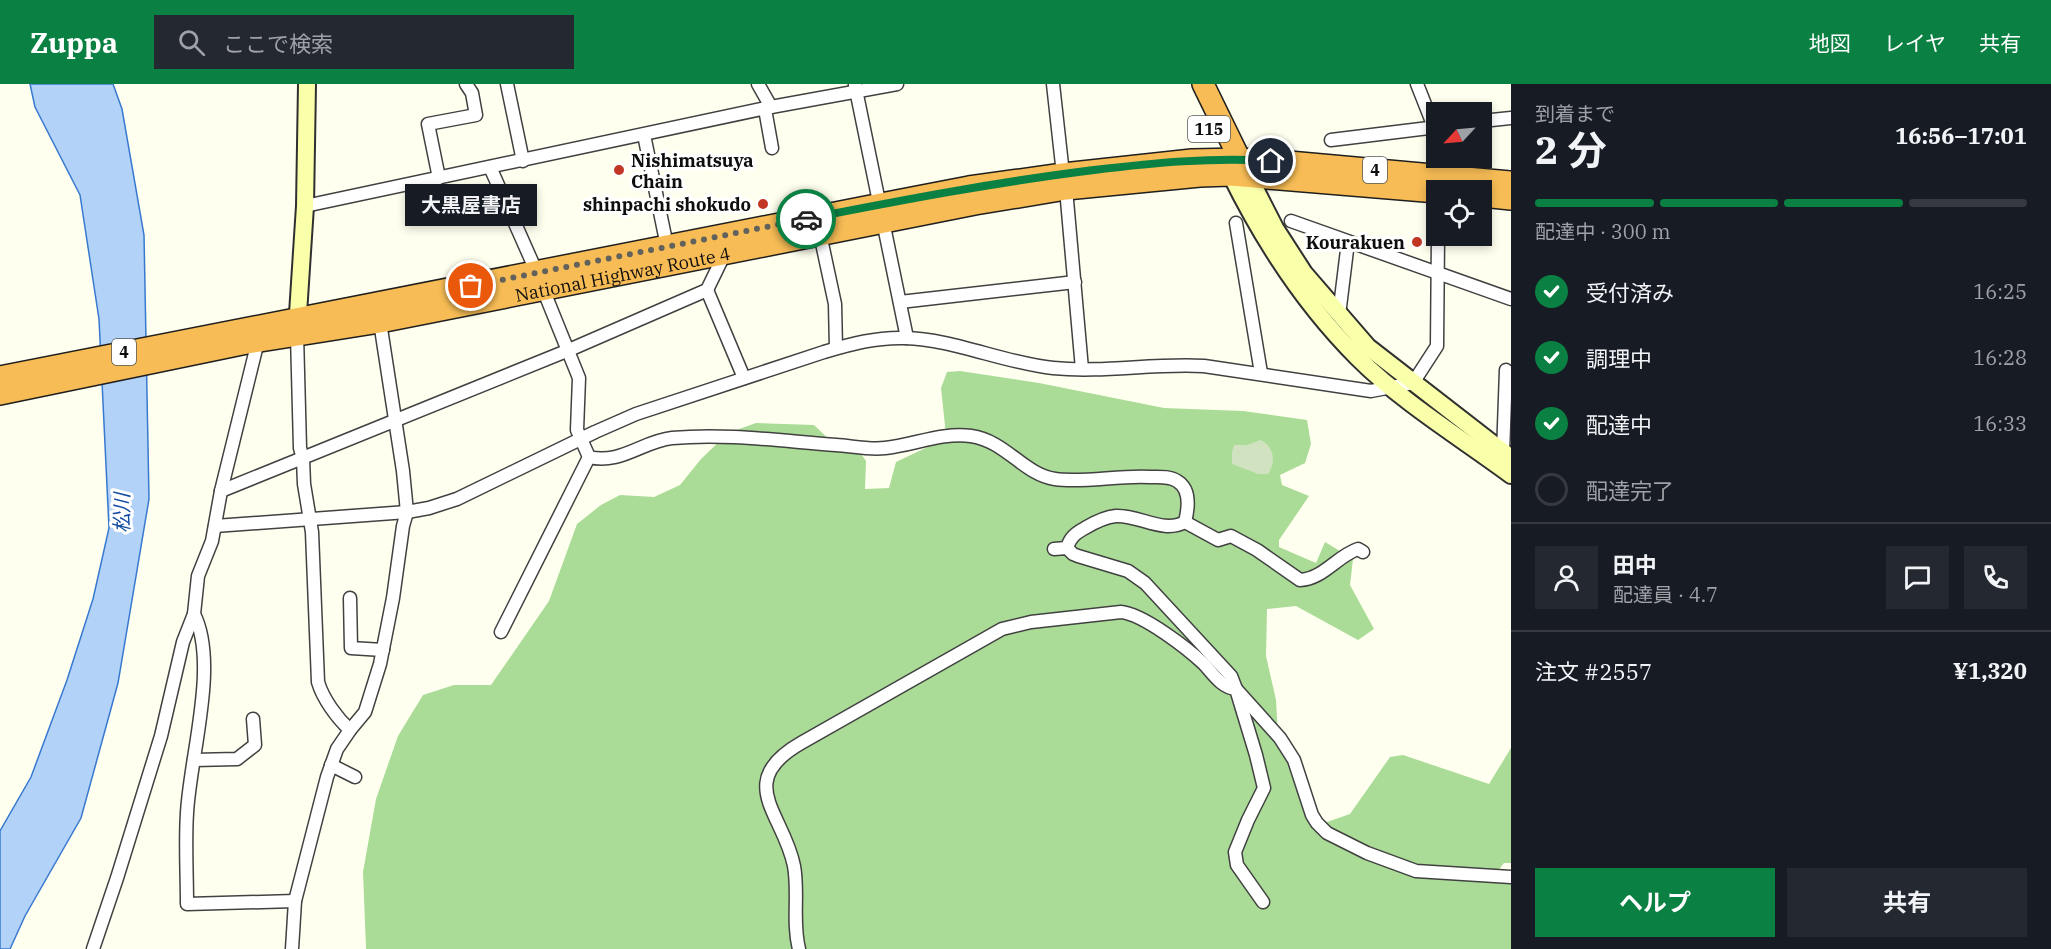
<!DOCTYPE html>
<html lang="ja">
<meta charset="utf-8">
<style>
:root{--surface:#171b24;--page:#242831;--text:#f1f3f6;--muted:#9ea1a6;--line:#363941;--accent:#0b8043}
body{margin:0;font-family:"IBM Plex Serif","Noto Sans JP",serif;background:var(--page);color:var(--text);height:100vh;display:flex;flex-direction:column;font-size:22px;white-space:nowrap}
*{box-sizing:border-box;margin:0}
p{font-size:20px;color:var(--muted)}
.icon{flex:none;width:33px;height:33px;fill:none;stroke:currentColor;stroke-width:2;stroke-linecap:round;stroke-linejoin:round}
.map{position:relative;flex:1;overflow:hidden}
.drawer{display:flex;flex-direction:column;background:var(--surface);width:540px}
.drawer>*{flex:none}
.needle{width:39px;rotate:244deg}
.fabs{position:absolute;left:1426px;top:18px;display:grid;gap:12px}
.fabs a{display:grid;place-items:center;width:66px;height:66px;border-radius:0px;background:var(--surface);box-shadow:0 3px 9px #0003;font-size:30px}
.pin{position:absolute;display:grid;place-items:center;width:51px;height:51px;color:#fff;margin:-26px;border:3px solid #fff;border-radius:50%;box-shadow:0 2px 6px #0007}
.courier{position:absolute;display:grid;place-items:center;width:60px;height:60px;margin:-30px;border:4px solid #0b8043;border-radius:50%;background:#fff;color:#222;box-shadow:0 2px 8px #0007}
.bubble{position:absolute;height:42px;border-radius:0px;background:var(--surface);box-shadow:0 3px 9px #0003;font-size:20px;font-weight:700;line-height:42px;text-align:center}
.headline em{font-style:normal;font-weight:700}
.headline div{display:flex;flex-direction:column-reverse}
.headline{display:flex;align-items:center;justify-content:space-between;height:102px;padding:0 24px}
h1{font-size:39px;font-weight:700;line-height:45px}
.bar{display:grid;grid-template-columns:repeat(4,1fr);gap:9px 6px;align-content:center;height:72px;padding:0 24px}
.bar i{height:8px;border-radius:4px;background:var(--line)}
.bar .on{background:var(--accent)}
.bar p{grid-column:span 4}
.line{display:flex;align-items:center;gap:15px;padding:0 24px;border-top:2px solid var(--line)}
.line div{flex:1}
.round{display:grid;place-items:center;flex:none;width:63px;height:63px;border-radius:0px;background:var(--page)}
ol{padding:0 24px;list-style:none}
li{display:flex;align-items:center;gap:18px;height:66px}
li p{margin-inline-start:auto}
li .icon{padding:6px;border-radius:50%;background:var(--accent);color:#fff;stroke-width:4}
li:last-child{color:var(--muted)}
li i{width:33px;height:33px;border:3px solid var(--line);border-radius:50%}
.cta{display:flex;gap:12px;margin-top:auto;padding:12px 24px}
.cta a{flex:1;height:69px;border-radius:0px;background:var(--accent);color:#fff;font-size:24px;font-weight:700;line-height:69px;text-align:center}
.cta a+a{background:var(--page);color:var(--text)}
header{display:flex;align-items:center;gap:36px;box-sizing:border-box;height:84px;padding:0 30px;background:var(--accent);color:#fff}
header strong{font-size:28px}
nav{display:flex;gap:33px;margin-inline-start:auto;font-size:21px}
.search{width:420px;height:54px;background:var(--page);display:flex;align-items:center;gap:15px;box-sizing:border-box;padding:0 21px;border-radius:0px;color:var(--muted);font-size:22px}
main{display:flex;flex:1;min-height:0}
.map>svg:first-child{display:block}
.forest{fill:#aadc97}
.cemetery{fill:#d1e2c0}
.water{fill:#b3d2f7;stroke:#3879d0;stroke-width:1.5}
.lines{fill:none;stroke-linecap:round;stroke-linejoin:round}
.street-casing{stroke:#414141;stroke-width:15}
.secondary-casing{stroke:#303030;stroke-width:20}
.highway-casing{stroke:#1f1f1f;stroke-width:24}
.street{stroke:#fff;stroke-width:12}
.secondary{stroke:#faffaa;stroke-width:16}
.highway{stroke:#f7bc55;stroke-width:21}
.done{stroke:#62625d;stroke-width:6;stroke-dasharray:0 10.8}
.route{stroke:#0b8043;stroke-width:8}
.poi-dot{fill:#c23723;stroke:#fff;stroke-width:2}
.labels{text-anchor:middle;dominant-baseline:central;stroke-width:6;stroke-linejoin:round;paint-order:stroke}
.shield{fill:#fff;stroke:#565656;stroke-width:1.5}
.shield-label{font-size:16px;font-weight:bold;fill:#0e0e0e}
.poi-label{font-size:18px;font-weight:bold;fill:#0e0e0e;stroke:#fff;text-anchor:end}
.street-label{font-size:18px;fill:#0e0e0e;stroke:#fff}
.water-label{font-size:20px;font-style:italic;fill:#144ca3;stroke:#fff}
</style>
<header>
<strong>Zuppa</strong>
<div class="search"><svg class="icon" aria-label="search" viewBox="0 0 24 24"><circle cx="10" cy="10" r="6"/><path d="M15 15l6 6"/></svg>ここで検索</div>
<nav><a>地図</a><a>レイヤ</a><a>共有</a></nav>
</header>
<main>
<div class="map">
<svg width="1511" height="865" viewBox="0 0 1511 865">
<rect width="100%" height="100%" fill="#ffffef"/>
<path class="forest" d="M960 287 1039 299 1164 324 1243 327 1307 336 1311 360 1305 379 1280 391 1282 401 1309 412 1279 456V463L1316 479 1325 458 1353 475 1350 501 1374 545 1358 556 1296 522 1267 525 1266 572 1276 616 1278 651 1306 724 1327 738 1350 730 1390 673 1403 671 1489 700 1511 664V779H1504L1500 784 1501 794 1511 800V865H366L363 788 376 715 398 652 423 611 454 601H491L549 517 577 440 601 421 620 411 654 413 680 401 701 375 728 349 756 339 814 341 838 364 859 367 866 377 865 405 889 404 896 378 936 359 946 351 941 304 947 288Z"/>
<path class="cemetery" d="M1260 356C1275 362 1276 379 1268 390H1258L1232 380V368L1234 361H1247Z"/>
<path class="water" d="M30 0H113L122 25 144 151 149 415 118 599 81 734 25 832 10 865H0V747L31 693 67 596 93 515 109 444 99 235 80 111 35 23Z"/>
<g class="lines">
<g class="street-casing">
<g id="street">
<path d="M507 0 523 77"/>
<path d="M758 0 771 23"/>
<path d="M1053 0 1063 90"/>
<path d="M1417 0 1434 43"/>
<path d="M855 1 907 254"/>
<path d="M765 25 772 64"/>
<path d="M1482 37 1511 34"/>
<path d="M644 51 667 162"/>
<path d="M1331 56 1437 43"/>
<path d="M1441 74 1442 91"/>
<path d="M490 83 537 189"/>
<path d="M439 94 428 40 476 31 472 9 466 0"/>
<path d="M1066 105 1082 285"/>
<path d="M305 122 771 23 897 0"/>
<path d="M1291 137 1511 215"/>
<path d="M1236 139 1261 289"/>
<path d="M820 150 835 220 836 264"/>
<path d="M543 205 579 294 577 346 589 373C620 381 643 357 672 354 726 349 781 357 836 361 852 362 869 366 885 364 914 361 942 348 971 352 1006 357 1023 390 1055 395 1083 399 1120 391 1150 393 1159 393 1170 392 1177 397 1191 405 1188 426 1185 438"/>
<path d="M707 206 744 294"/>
<path d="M900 218 1075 198"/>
<path d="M1339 231 1348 158"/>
<path d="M1503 369 1506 286"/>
<path d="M221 407 569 266 707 206 725 169"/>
<path d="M215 442 407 428 429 424 457 415 595 348 636 330 824 268C851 260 876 253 905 254 953 255 1004 279 1053 284 1103 289 1154 279 1204 282L1371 307 1413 299 1437 262 1438 152"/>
<path d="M1067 464C1070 453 1076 449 1085 444 1095 438 1105 433 1116 432 1140 431 1163 450 1185 438L1218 456 1231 452 1257 466 1300 496C1323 495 1337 472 1358 465L1363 468"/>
<path d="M1054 465 1067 464 1073 470 1078 472 1128 487 1145 499 1231 592 1236 605 1280 654 1294 676 1312 731 1317 739 1327 749 1367 769 1416 787 1511 793"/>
<path d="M350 514 351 564 383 566"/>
<path d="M194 530C219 580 190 672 187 729 185 759 187 790 187 820L295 817"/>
<path d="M501 548 589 373"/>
<path d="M350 646 365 628 380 580 393 514 403 442 407 428 403 387 380 238"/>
<path d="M194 676 237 675 255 661 253 635"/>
<path d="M331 681 355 693"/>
<path d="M93 865 117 794 161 652 183 558 194 530 198 492 212 457 221 407 258 257"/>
<path d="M292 865 295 817 327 693 337 665 350 646C337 634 323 615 318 598L312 448 304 400 303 375 300 364 297 251"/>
<path d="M799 865C792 838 799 809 794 782 784 730 733 698 801 659L1002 545 1031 538 1121 528C1143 530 1187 564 1204 580 1213 590 1222 604 1236 605L1256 671 1264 704 1248 736 1235 768 1237 781 1263 818"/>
</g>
</g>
<g class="secondary-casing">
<g id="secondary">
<path d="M1231 91C1264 158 1305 221 1358 274 1402 318 1461 354 1511 391"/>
<path d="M1248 91 1275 144 1304 189 1368 263 1511 374"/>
<path d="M297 245 305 122 307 0"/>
</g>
</g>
<g class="highway-casing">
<g id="highway">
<path d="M1203 0 1245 86"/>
<path d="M1482 112 1511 115"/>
<path d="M0 293 881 120 969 103 1063 90 1192 76 1239 75 1289 78 1511 98"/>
<path id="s1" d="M0 310 247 259 380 238 975 120 1066 105 1200 92 1231 91 1437 108"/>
</g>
</g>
<use href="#street" class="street"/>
<use href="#secondary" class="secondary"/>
<use href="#highway" class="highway"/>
</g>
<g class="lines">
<path class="done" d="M471 202 806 135"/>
<path class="route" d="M806 135C902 116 997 98 1094 86 1153 79 1212 73 1271 77"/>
</g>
<g class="poi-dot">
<circle cx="619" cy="86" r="6"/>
<circle cx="763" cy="120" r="6"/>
<circle cx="1417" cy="158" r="6"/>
</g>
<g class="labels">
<g class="shield">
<rect x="1188" y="32" width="42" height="26" rx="4.5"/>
<rect x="1363" y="73" width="24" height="26" rx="4.5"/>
<rect x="112" y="255" width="24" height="26" rx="4.5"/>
</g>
<g class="shield-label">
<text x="1209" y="45">115</text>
<text x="1375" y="86">4</text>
<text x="124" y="268">4</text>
</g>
<g class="poi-label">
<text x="631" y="76" text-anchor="start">Nishimatsuya<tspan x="631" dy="21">Chain</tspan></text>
<text x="751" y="120">shinpachi shokudo</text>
<text x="1405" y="158">Kourakuen</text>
</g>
<g class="street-label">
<text stroke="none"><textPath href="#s1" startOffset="634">National Highway Route 4</textPath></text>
</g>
<g class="water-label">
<text transform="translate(121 429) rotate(-90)">松川</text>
</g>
</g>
</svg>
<div class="fabs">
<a><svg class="needle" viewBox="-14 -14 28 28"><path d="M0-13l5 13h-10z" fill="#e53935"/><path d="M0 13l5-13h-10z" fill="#9ea1a6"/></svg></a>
<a><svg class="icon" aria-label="locate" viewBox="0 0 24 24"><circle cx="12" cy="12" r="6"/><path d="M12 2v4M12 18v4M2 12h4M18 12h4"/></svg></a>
</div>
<div class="pin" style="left:471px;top:202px;background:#ea580c"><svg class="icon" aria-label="bag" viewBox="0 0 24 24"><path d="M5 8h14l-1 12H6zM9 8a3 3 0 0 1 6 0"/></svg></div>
<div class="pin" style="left:1271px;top:77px;background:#1f2937"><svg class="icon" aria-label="home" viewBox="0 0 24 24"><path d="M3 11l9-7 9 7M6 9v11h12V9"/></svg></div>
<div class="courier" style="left:806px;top:135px"><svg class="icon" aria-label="car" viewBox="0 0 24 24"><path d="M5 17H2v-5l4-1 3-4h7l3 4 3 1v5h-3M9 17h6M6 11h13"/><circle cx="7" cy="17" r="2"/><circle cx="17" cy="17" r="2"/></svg></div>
<div class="bubble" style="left:405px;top:100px;width:132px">大黒屋書店</div>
</div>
<section class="drawer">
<div class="headline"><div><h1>2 分</h1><p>到着まで</p></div><em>16:56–17:01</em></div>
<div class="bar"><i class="on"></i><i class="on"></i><i class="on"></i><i></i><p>配達中 · 300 m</p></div>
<ol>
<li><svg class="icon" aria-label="check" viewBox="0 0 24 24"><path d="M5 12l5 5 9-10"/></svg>受付済み<p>16:25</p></li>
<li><svg class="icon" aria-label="check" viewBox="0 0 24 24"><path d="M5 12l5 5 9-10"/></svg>調理中<p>16:28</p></li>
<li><svg class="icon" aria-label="check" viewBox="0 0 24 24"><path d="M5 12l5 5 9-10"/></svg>配達中<p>16:33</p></li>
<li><i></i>配達完了</li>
</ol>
<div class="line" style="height:108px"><a class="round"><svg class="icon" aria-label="person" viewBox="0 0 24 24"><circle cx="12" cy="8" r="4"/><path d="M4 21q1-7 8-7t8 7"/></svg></a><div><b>田中</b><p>配達員 · 4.7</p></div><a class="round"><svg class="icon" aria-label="chat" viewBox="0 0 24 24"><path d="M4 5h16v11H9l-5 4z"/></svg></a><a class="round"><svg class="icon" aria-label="phone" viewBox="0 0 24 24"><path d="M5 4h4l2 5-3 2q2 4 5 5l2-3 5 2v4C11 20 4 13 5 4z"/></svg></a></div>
<div class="line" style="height:78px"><div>注文 #2557</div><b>¥1,320</b></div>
<div class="cta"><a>ヘルプ</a><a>共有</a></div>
</section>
</main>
